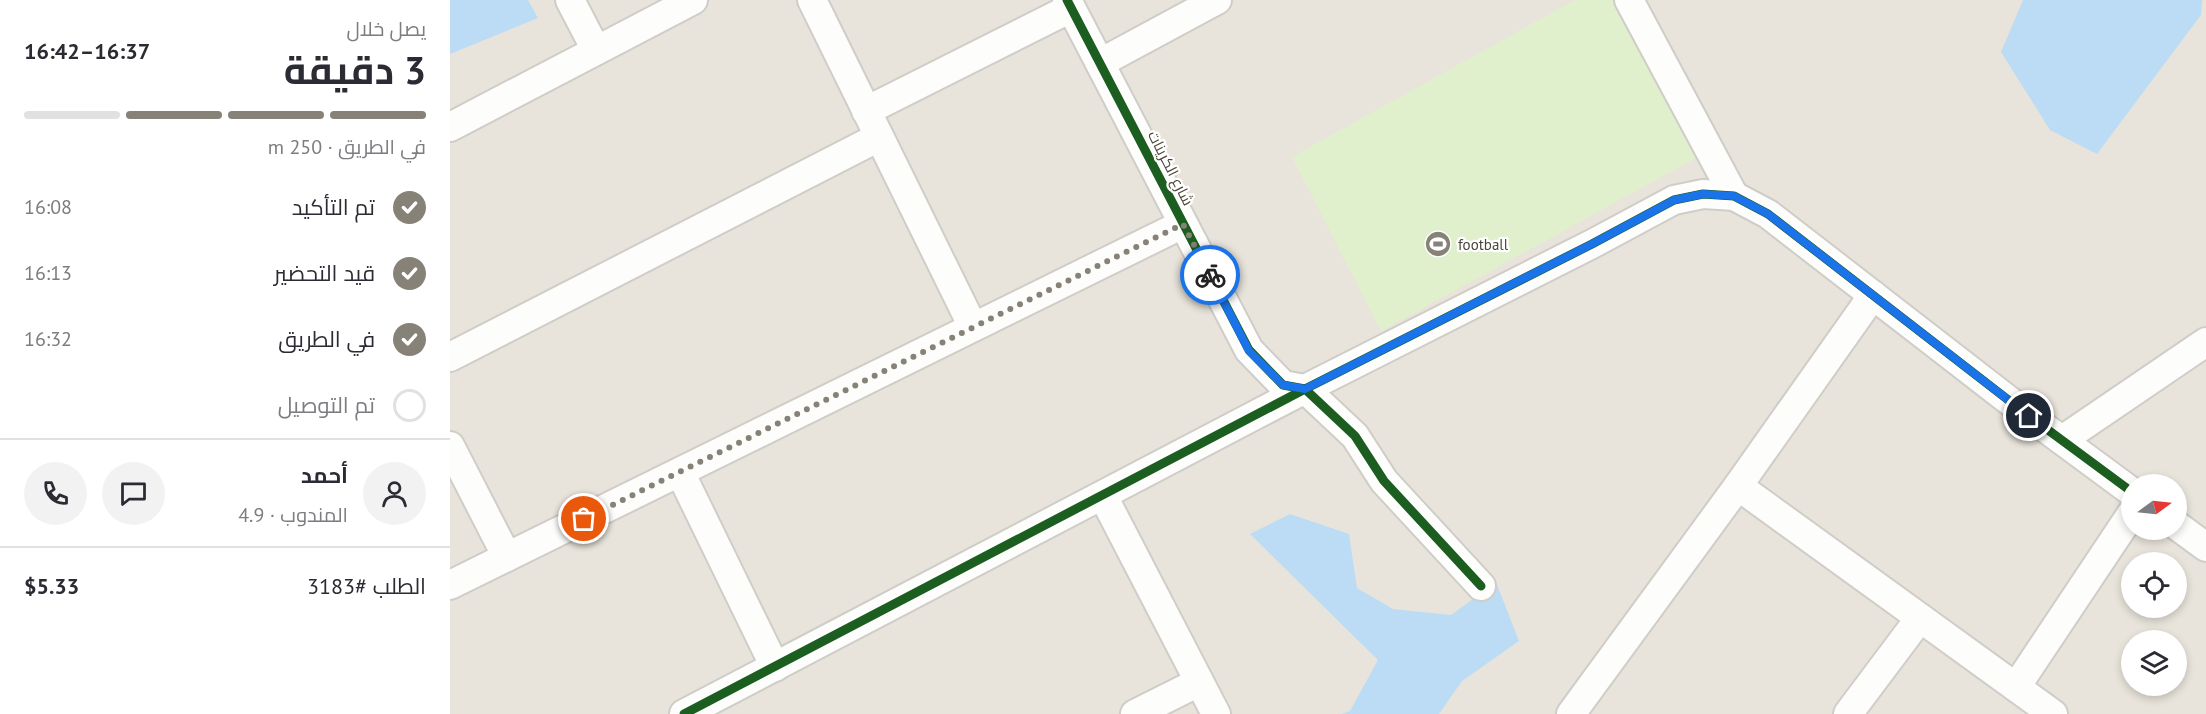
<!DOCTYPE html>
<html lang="ar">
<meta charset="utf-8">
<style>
:root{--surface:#fff;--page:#f2f2f3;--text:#2b2b33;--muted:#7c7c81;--line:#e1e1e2;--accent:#868277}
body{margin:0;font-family:"PT Sans",Cairo,sans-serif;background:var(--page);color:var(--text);direction:rtl;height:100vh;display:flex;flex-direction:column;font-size:22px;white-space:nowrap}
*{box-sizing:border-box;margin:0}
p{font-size:20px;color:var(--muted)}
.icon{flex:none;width:33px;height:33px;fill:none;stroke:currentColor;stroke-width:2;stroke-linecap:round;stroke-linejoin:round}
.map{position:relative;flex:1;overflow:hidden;direction:ltr}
.side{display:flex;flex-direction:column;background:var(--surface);width:450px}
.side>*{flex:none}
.needle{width:39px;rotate:75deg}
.buttons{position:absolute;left:1671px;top:474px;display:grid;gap:12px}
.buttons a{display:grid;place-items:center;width:66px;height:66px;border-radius:50%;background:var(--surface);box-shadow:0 3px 9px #0003;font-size:30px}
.pin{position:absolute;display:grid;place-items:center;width:51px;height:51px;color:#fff;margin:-26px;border:3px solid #fff;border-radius:50%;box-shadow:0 2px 6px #0007}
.courier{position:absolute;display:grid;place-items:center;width:60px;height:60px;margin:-30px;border:4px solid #1a73e8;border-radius:50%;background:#fff;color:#222;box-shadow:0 2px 8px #0007}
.overview em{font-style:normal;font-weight:700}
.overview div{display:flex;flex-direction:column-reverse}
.overview{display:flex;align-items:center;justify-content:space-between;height:102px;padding:0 24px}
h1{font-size:39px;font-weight:700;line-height:45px}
.bar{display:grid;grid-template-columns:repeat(4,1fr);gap:9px 6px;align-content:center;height:72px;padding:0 24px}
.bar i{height:8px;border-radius:4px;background:var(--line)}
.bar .on{background:var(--accent)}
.bar p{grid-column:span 4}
.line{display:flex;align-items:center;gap:15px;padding:0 24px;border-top:2px solid var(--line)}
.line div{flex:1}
.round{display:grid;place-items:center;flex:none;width:63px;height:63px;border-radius:32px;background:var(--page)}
ol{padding:0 24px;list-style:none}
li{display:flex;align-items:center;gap:18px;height:66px}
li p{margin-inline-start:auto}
li .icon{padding:6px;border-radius:50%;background:var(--accent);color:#fff;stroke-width:4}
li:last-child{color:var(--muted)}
li i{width:33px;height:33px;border:3px solid var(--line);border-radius:50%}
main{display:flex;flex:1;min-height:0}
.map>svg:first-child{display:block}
.residential{fill:#e8e4db;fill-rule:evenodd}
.green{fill:#e0f0cc}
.water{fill:#bbdcf4}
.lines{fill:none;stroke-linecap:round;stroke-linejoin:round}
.minor-casing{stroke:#d0cdc8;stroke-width:32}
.minor{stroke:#fdfdfc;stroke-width:28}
.cycleway-casing{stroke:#fff;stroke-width:13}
.cycleway{stroke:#1b5e20;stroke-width:9}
.done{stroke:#868277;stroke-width:6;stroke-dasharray:0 10.8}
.route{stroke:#1a73e8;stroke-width:8}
.labels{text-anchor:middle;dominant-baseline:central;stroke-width:4.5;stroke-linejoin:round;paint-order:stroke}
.street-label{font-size:15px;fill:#4c4537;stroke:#fff}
.poi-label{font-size:15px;fill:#4c4537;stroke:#fff;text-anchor:start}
</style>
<main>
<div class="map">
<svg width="1756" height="714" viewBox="0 0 1756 714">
<rect width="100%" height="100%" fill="#f3f2ee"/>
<path class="residential" d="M0 0H1756V714H0ZM1682 484H1726V530H1682ZM1682 562H1726V608H1682ZM1682 640H1726V686H1682Z"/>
<path class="green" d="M1125 0H1190L1266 147 931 331 842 157Z"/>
<g class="water">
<path d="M0 0H78L88 18 0 54Z"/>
<path d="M1573 0H1752L1751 15 1647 154 1600 130 1551 52Z"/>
<path d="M840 514 899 534 907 588 943 609 1001 615 1046 582 1069 641 1012 681 989 714H891L900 711 928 660 800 534Z"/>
</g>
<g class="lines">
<g class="minor-casing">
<g id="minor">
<path d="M120 0 146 50"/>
<path d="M362 0 523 327"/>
<path d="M617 0 799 350 833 385 855 389 1142 244 1224 200 1253 194 1284 196 1318 214 1579 416 1682 492"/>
<path d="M1179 0 1284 196"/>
<path d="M650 63 767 0"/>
<path d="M416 111 621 8"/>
<path d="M0 127 243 0"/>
<path d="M0 357 429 137"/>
<path d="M1612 440 1756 342"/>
<path d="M0 446 57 557"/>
<path d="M230 472 325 667"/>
<path d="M1288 486 1603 714"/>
<path d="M653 496 766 714"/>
<path d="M1726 525 1756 547"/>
<path d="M0 585 733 224"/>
<path d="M1566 687 1682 513"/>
<path d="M234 714 855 389 905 436 934 481 1031 586"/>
<path d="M685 714 749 682"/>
<path d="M1121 714 1288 486 1423 295"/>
<path d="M1398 714 1470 618"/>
</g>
</g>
<use href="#minor" class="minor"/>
<g class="cycleway-casing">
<g id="cycleway">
<path d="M617 0 799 350 833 385 855 389 1142 244 1224 200 1253 194 1284 196 1318 214 1579 416 1682 492"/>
<path d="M234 714 855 389 905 436 934 481 1031 586"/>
</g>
</g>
<use href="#cycleway" class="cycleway"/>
</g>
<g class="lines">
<path class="done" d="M134 519 733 224 760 275"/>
<path class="route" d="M760 275 799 351 833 385 855 389 1142 244 1224 200 1253 194 1284 196 1318 214 1579 416"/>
</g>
<defs>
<g id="stadium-disc" transform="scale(1.35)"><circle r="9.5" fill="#868277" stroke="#fff"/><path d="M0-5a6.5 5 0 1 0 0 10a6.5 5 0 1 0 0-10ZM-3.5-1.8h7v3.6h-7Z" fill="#fff"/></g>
</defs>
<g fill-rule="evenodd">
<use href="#stadium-disc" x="988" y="244"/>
</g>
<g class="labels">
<g class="street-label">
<text transform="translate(721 168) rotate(63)">شارع الکرينات</text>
</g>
<g class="poi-label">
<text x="1008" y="244">football</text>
</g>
</g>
</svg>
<div class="buttons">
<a><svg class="needle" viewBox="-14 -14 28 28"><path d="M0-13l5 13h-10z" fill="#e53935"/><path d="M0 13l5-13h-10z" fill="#7c7c81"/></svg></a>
<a><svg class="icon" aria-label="locate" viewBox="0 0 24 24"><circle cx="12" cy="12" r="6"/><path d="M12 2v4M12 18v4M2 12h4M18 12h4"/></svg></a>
<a><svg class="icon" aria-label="layers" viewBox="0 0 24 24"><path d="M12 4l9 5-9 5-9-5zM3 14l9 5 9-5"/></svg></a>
</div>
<div class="pin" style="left:134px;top:519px;background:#ea580c"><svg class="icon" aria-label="bag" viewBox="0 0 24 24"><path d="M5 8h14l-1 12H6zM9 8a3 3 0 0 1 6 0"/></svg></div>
<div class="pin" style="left:1579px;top:416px;background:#1f2937"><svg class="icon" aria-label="home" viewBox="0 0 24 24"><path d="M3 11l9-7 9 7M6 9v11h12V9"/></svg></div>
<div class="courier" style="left:760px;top:275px"><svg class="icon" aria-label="bike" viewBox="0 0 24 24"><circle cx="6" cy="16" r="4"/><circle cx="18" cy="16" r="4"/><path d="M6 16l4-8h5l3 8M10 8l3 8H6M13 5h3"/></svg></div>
</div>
<section class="side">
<div class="overview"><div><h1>3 دقيقة</h1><p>يصل خلال</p></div><em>16:37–16:42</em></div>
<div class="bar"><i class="on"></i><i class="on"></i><i class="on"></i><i></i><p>في الطريق · 250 m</p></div>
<ol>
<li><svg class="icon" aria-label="check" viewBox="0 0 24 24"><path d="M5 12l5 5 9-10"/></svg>تم التأكيد<p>16:08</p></li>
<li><svg class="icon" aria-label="check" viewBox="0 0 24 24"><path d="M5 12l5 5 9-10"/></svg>قيد التحضير<p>16:13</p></li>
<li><svg class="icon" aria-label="check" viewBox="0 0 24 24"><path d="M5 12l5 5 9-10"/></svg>في الطريق<p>16:32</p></li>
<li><i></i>تم التوصيل</li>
</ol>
<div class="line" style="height:108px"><a class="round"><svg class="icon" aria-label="person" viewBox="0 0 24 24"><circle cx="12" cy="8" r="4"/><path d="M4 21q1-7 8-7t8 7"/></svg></a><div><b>أحمد</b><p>المندوب · 4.9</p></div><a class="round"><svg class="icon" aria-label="chat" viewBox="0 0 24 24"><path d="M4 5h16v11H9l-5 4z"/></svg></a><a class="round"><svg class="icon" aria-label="phone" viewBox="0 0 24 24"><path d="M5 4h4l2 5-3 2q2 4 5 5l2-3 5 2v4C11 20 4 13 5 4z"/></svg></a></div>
<div class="line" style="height:78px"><div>الطلب #3183</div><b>$5.33</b></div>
</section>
</main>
